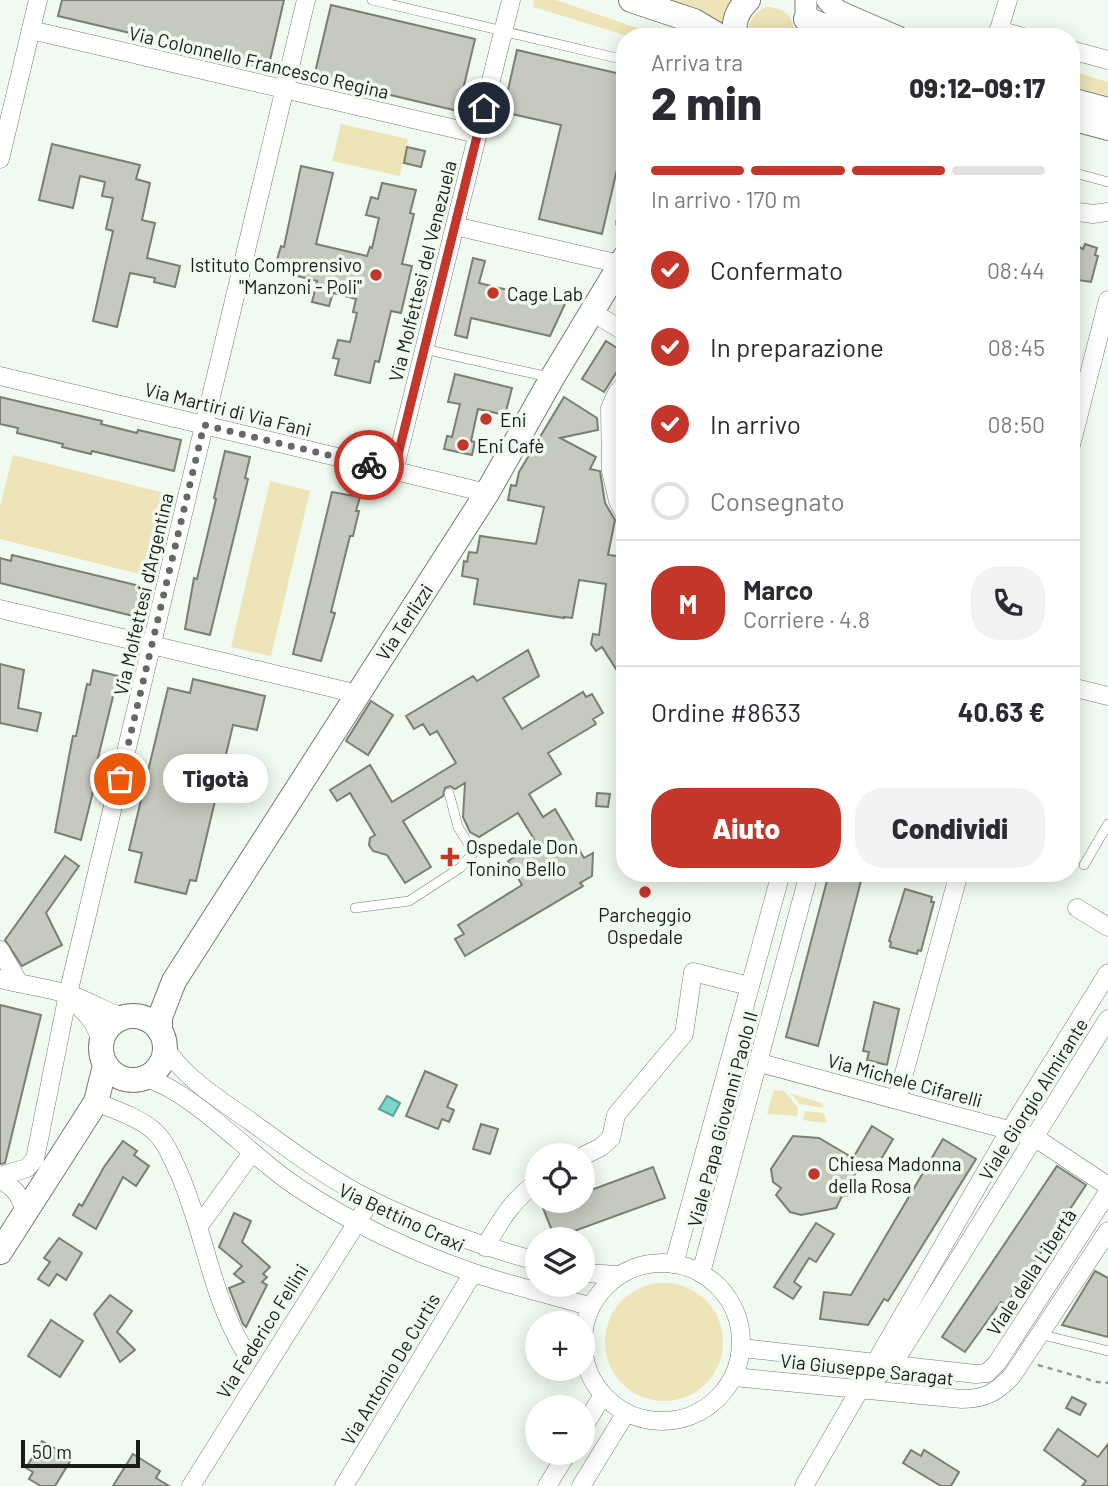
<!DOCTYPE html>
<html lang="it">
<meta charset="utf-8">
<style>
:root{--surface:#fff;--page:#f2f2f3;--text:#2b2b33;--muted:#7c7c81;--line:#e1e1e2;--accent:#c33629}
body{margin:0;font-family:Barlow,sans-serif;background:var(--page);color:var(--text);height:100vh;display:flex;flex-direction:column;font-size:26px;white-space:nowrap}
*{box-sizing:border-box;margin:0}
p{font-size:23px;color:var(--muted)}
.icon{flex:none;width:38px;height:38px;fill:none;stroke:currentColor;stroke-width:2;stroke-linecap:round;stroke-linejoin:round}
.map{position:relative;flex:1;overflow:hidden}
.side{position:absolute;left:616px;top:28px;width:464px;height:854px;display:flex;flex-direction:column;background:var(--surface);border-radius:28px;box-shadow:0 4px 18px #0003}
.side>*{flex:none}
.tools{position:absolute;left:525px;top:1143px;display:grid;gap:14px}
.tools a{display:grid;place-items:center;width:70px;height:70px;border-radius:50%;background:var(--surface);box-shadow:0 4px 18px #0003;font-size:35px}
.scale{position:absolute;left:21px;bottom:18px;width:119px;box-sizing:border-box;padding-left:7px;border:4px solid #181b17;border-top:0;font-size:19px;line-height:24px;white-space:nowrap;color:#181b17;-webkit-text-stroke:5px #f1faf0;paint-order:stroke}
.pin{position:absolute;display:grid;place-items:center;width:60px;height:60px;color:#fff;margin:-30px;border:4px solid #fff;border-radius:50%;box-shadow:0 2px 7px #0007}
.courier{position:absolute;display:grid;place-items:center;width:70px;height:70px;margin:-35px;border:5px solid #c33629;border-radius:50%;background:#fff;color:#222;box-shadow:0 2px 9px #0007}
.bubble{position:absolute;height:49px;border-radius:24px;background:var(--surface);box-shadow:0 4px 18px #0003;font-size:23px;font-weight:800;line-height:49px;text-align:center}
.overview em{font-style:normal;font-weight:800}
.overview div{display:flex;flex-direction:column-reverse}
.overview{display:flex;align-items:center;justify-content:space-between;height:119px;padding:0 35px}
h1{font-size:46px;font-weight:800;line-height:52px}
.bar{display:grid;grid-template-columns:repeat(4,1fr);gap:10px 7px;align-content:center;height:84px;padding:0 35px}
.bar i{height:9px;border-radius:5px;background:var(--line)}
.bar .on{background:var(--accent)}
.bar p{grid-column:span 4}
.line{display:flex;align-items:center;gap:18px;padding:0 35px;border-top:2px solid var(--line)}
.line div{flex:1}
.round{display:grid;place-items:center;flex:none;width:74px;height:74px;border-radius:28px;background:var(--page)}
ol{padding:0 35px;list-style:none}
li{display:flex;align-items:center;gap:21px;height:77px}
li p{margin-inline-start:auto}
li .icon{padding:7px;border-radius:50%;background:var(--accent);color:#fff;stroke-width:4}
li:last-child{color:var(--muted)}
li i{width:38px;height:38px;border:4px solid var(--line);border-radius:50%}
.cta{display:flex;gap:14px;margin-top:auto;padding:14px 35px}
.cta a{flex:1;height:80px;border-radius:28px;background:var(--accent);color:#fff;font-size:28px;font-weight:800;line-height:80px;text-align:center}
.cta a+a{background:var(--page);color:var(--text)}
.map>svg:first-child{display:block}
.green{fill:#ede4b8}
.water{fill:#7bd6ce;stroke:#5d9e97;stroke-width:2}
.building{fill:#c6cabe;stroke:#7b7e74;stroke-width:2}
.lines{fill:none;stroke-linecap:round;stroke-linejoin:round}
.service-casing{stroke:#767d75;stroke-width:10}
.minor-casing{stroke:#767d75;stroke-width:19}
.tertiary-casing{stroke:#767d75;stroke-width:23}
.secondary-casing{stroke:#767d75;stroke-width:26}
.path{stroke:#919790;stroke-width:2.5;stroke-dasharray:5 5;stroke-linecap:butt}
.service{stroke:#fff;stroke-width:9}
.minor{stroke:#fff;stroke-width:18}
.tertiary{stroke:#fff;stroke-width:21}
.secondary{stroke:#fff;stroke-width:24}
.done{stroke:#646963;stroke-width:7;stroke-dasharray:0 12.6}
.route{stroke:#c33629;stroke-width:9}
.poi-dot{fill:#c33629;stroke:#f1faf0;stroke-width:2.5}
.labels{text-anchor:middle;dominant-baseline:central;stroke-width:7;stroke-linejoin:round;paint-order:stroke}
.street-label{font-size:19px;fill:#181b17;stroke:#f1faf0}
.poi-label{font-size:19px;fill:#181b17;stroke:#f1faf0;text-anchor:start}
</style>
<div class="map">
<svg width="1108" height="1486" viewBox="0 0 1108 1486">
<rect width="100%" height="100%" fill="#f1faf0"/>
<g class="green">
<path d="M534 0H556L663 37H631L533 7Z"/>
<path d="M652 0H734L725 32Z"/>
<path d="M766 7C785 7 796 18 793 37H749C747 22 753 13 766 7Z"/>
<path d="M1071 71 1108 82V96L1071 86Z"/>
<path d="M341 124 408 139 400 176 332 161Z"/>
<path d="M13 455 168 494 147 576 0 539V506Z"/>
<path d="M270 481 310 491 271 656 231 647Z"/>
<path d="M774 1090 784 1091 798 1108 797 1116 767 1114Z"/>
<path d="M790 1093 821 1103 824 1108 800 1104Z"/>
<path d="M805 1111 823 1113 827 1121 825 1123 803 1120Z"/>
<circle cx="664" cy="1342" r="59"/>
</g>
<path class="water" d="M387 1096 400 1103 393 1116 379 1109Z"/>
<g class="building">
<path d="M62 0H284L268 69 129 36 130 33 58 16Z"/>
<path d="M331 5 475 39 458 111 314 77Z"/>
<path d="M517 50 625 75V135L602 234 539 219 561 125 503 112Z"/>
<path d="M52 144 140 165 136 179 150 183 142 220 155 223 147 258 180 266 175 287 154 282 155 278 130 273 117 327 93 321 113 231 106 229 113 198 102 196 105 182 80 176 73 208 39 200Z"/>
<path d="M407 147 425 151 421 167 404 163Z"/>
<path d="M301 166 333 173 316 244 367 256 370 247 372 248 379 218 366 215 371 197 378 199 382 183 416 190 410 213 414 214 402 264 412 266 401 313 391 311 379 362 375 361 370 383 335 375 339 359 333 358 338 340 350 342 357 313 353 312 356 299 333 293 329 306 312 302 317 281 274 270 281 246 284 247Z"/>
<path d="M1071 243 1083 249 1085 244 1097 248 1095 255 1098 256 1091 282 1071 279Z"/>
<path d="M473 258 485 261 479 283 565 304 550 336 471 318 467 338 455 335Z"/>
<path d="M606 341 625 353V359L604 392 582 379Z"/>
<path d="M455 374 512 388 505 415 478 409 471 441 475 442 472 455 444 449 447 436 452 437 460 404 448 402Z"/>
<path d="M0 397 102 421 101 424 137 433 138 430 181 440 174 471 92 451 91 454 62 447 63 444 17 433 18 428 0 424Z"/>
<path d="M564 397 597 418 598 430 560 438 596 457 590 469 600 471 605 503 615 520 608 555 625 557V683L602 647 596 651 591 644 593 634 599 635 606 584 579 580 572 618 564 617V618L474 604 478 579 462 576 464 561 467 562 469 552 477 553 480 536 536 544 544 507 508 500 511 485 516 486 519 472Z"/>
<path d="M225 451 250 457 245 478 248 479 210 635 185 629 194 578 197 579 216 499 214 498Z"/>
<path d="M332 492 360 497 356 511H359L353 536H350L331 612 335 613 321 661 293 654Z"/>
<path d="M12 555 144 587 137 617 0 583V558L11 561Z"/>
<path d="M528 650 539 676 503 698 522 729 583 692 586 697 592 694 603 713 593 719 596 724 548 753 561 774 529 794 543 817 555 809 584 858 593 853 592 876 580 883 583 886 465 956 455 939 464 934 458 925 522 885 508 861 523 852 520 848 534 839 518 813 479 837 470 832 463 817 465 783 455 789 450 786 445 788 443 796 403 821 431 867 405 883 387 855 373 851 369 845 370 838 375 835 350 793 337 801 330 790 370 765 392 802 456 763 437 731 430 735 423 724 414 729 406 716 473 676 477 681Z"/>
<path d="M0 664 24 670 18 708 41 713 37 731 0 723Z"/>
<path d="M93 670 118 676 98 758 101 759 81 840 55 832 70 751 73 736H76L87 684 90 685Z"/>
<path d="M193 679 265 696 257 730 233 725 196 881 190 880 186 894 135 882 142 853 129 850 168 688 190 693Z"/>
<path d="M371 701 393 715 368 755 346 741Z"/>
<path d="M597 793 610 794 608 807 596 806Z"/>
<path d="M65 856 79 866 46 913 62 945 22 966 5 940Z"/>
<path d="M829 873 861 881 818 1046 786 1037Z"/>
<path d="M905 889 932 897 931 902H934L921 951 918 950 917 954 890 947 891 942 889 941Z"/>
<path d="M874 1002 899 1009 887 1065 867 1060 869 1052 863 1051Z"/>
<path d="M0 1005 41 1015 5 1163 0 1164Z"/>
<path d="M425 1071 457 1085 447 1107 454 1110 449 1122 442 1119 438 1129 406 1116Z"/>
<path d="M481 1124 498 1129 490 1154 473 1149Z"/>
<path d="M872 1126 893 1139 877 1166 866 1159 853 1177 857 1183 855 1194 842 1196 836 1208 801 1215 790 1212 776 1195 781 1188 773 1182 771 1169 793 1136 819 1138 853 1158Z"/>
<path d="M943 1139 976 1159 888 1301 884 1299 868 1325 820 1319 824 1292 851 1295Z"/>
<path d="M123 1141 137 1151 134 1155 149 1166 136 1186 123 1177 96 1229 73 1215 79 1204 82 1206 104 1167Z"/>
<path d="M1057 1166 1086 1185 1006 1305 1001 1302 965 1352 942 1337Z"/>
<path d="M653 1167 665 1198 555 1238 543 1208 563 1200H583V1193Z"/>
<path d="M234 1213 251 1221 242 1242 270 1267 263 1274 267 1277 262 1282 267 1285 246 1327 243 1324 229 1288 244 1282 234 1274 242 1266 219 1247Z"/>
<path d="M816 1223 834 1234 816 1262 809 1258 794 1282 801 1287 793 1299 774 1287Z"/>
<path d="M59 1238 82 1253 66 1280 57 1274 49 1286 38 1279 50 1262 44 1258Z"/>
<path d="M1095 1271 1108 1278V1337L1062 1325Z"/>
<path d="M110 1295 132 1311 117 1332 135 1350 120 1362 94 1314Z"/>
<path d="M51 1320 83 1341 60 1377 28 1356Z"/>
<path d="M1072 1397 1086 1404 1080 1415 1066 1408Z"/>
<path d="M1058 1429 1098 1457 1108 1444V1486H1082L1086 1481 1044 1450Z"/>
<path d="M42 1441 72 1458 55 1486H41L29 1479 33 1472 26 1468Z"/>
<path d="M911 1450 921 1456 924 1450 959 1472 951 1486H941L903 1463Z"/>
<path d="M133 1454 160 1471 156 1478 169 1486H113Z"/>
</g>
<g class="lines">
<g class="service-casing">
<g id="service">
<path d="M372 0 625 60"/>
<path d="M1071 172 1108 182"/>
<path d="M620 223 625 207"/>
<path d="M424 349 549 377"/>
<path d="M1084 865 1108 824"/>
<path d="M355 908 409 901 460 868 474 852 458 827 449 793"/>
<path d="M1039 1334 1108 1351"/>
</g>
</g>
<g class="minor-casing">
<g id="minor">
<path d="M31 30 477 134"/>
<path d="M999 30 1023 37"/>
<path d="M994 37 999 30 1008 0"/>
<path d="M1071 50 1108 60"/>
<path d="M0 159 38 0"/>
<path d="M1071 211 1093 214 1108 212"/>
<path d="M455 226 620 264"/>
<path d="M592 312 625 332"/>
<path d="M0 376 487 493"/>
<path d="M625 384 617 393 610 408 611 471 618 501 625 514"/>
<path d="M1071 445 1108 300"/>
<path d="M394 471 511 0"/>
<path d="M0 609 358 694"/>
<path d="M1071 687 1108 696"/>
<path d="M1077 908 1108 927"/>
<path d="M0 950 19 983"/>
<path d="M0 979C24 985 49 988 71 995 90 1001 105 1012 123 1017"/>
<path d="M71 997 93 1022 101 1040"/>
<path d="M165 1048C186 1079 220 1100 250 1121 289 1149 328 1179 371 1200 424 1226 481 1246 537 1261"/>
<path d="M760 1063 1034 1137 1108 1186"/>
<path d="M147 1078C197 1095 250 1156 297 1187 349 1222 415 1253 474 1273 510 1285 546 1294 582 1304L590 1309"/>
<path d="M897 1099 959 873"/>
<path d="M96 1102C115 1110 138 1117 154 1131 166 1142 172 1158 179 1173 204 1230 211 1295 244 1350"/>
<path d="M583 1156 601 1147 611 1138 616 1115 684 1034 693 972 749 986"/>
<path d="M0 1176 27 1168 35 1159 68 994 306 0"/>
<path d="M0 1179C15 1188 21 1196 25 1213"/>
<path d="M199 1226 251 1154"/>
<path d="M485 1247C499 1223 513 1198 537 1183"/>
<circle cx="662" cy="1342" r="79"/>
<path d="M674 1264 781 873"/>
<path d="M583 1273 619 1275"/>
<path d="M701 1273 809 873"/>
<path d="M742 1348 976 1374 987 1373"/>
<path d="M987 1373 997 1363 1108 1192"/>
<path d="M734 1377 962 1399C985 1399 997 1392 1012 1376L1108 1231"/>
<path d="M865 1386 893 1364 1108 1019"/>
<path d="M583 1428 603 1395"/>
<path d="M191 1486 371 1200"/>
<path d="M344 1486 473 1273"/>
<path d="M547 1486 568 1452"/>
<path d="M581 1486 626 1413"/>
<path d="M804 1486 1010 1130 1108 973"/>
</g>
</g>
<g class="tertiary-casing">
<g id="tertiary">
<path d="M806 0V19"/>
<path d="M827 0 838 11 898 37"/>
</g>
</g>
<g class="secondary-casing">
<g id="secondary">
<path d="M631 0 694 21 721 37"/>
<path d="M806 19 852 37"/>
<path d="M735 37C733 21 737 11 748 0"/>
<path d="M1071 100 1108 110"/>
<path d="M1071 118 1108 128"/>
<circle cx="133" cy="1048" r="32"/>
<path d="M160 1031V1017L174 981 487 493 552 378 625 257"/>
<path d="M0 1252 96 1102 105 1066"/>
</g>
</g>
<path class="path" d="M1038 1365 1097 1382 1108 1383"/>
<use href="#service" class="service"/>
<use href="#minor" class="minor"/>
<use href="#tertiary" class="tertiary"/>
<use href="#secondary" class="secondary"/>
</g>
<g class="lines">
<path class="done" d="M120 779 204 425 369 465"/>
<path class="route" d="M369 465 394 471 484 108"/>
</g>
<g class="poi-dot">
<circle cx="376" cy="275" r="7"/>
<circle cx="493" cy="293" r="7"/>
<circle cx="486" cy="419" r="7"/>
<circle cx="463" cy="445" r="7"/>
<path d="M446.5 846.5h7v7h7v7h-7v7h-7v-7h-7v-7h7z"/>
<circle cx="645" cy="892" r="7"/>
<circle cx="814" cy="1174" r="7"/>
</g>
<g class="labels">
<g class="street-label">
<text transform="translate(259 62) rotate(13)">Via Colonnello Francesco Regina</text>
<text transform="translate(422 271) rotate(-76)">Via Molfettesi del Venezuela</text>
<text transform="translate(228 409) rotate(14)">Via Martiri di Via Fani</text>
<text transform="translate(143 594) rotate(-77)">Via Molfettesi d'Argentina</text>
<text transform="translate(404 622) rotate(-57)">Via Terlizzi</text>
<text transform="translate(905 1080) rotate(15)">Via Michele Cifarelli</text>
<text transform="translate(1033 1099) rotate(-58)">Viale Giorgio Almirante</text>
<text transform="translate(722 1119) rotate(-75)">Viale Papa Giovanni Paolo II</text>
<text transform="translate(402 1217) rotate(25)">Via Bettino Craxi</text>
<text transform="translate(1031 1272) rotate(-57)">Viale della Libertà</text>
<text transform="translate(262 1331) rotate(-58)">Via Federico Fellini</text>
<text transform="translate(390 1369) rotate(-59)">Via Antonio De Curtis</text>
<text transform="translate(867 1369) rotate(6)">Via Giuseppe Saragat</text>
</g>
<g class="poi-label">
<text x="362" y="264" text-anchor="end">Istituto Comprensivo<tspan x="362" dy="22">"Manzoni - Poli"</tspan></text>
<text x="507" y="293">Cage Lab</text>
<text x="500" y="419">Eni</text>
<text x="477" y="445">Eni Cafè</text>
<text x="466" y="846">Ospedale Don<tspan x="466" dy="22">Tonino Bello</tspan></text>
<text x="645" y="914" text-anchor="middle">Parcheggio<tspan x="645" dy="22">Ospedale</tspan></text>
<text x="828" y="1163">Chiesa Madonna<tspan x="828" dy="22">della Rosa</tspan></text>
</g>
</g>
</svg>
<div class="tools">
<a><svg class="icon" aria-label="locate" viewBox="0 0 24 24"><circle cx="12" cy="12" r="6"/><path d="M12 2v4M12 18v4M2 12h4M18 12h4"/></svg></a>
<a><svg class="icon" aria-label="layers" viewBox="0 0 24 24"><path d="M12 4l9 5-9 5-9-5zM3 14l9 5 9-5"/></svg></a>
<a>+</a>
<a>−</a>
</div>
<div class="scale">50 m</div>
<div class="pin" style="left:120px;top:779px;background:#ea580c"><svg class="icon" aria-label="bag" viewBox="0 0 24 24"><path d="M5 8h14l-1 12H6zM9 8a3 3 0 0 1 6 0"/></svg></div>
<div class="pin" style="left:484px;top:108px;background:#1f2937"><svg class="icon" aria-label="home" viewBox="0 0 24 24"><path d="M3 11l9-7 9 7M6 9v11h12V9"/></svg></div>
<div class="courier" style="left:369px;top:465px"><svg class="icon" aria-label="bike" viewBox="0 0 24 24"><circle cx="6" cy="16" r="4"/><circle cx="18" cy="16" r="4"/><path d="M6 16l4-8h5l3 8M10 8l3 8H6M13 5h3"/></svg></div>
<div class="bubble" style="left:163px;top:754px;width:105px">Tigotà</div>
<section class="side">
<div class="overview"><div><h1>2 min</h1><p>Arriva tra</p></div><em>09:12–09:17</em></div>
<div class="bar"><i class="on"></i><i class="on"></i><i class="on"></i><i></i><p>In arrivo · 170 m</p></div>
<ol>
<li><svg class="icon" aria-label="check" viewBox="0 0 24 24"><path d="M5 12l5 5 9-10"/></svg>Confermato<p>08:44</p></li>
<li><svg class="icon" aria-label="check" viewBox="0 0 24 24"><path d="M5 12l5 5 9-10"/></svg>In preparazione<p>08:45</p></li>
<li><svg class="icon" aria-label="check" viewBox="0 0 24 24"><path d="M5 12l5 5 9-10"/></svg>In arrivo<p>08:50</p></li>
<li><i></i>Consegnato</li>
</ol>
<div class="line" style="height:126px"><b class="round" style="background:var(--accent);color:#fff">M</b><div><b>Marco</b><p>Corriere · 4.8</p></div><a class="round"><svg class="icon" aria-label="phone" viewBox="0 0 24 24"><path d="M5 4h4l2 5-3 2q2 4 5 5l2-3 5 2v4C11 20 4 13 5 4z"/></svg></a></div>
<div class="line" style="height:91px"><div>Ordine #8633</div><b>40.63 €</b></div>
<div class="cta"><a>Aiuto</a><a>Condividi</a></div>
</section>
</div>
